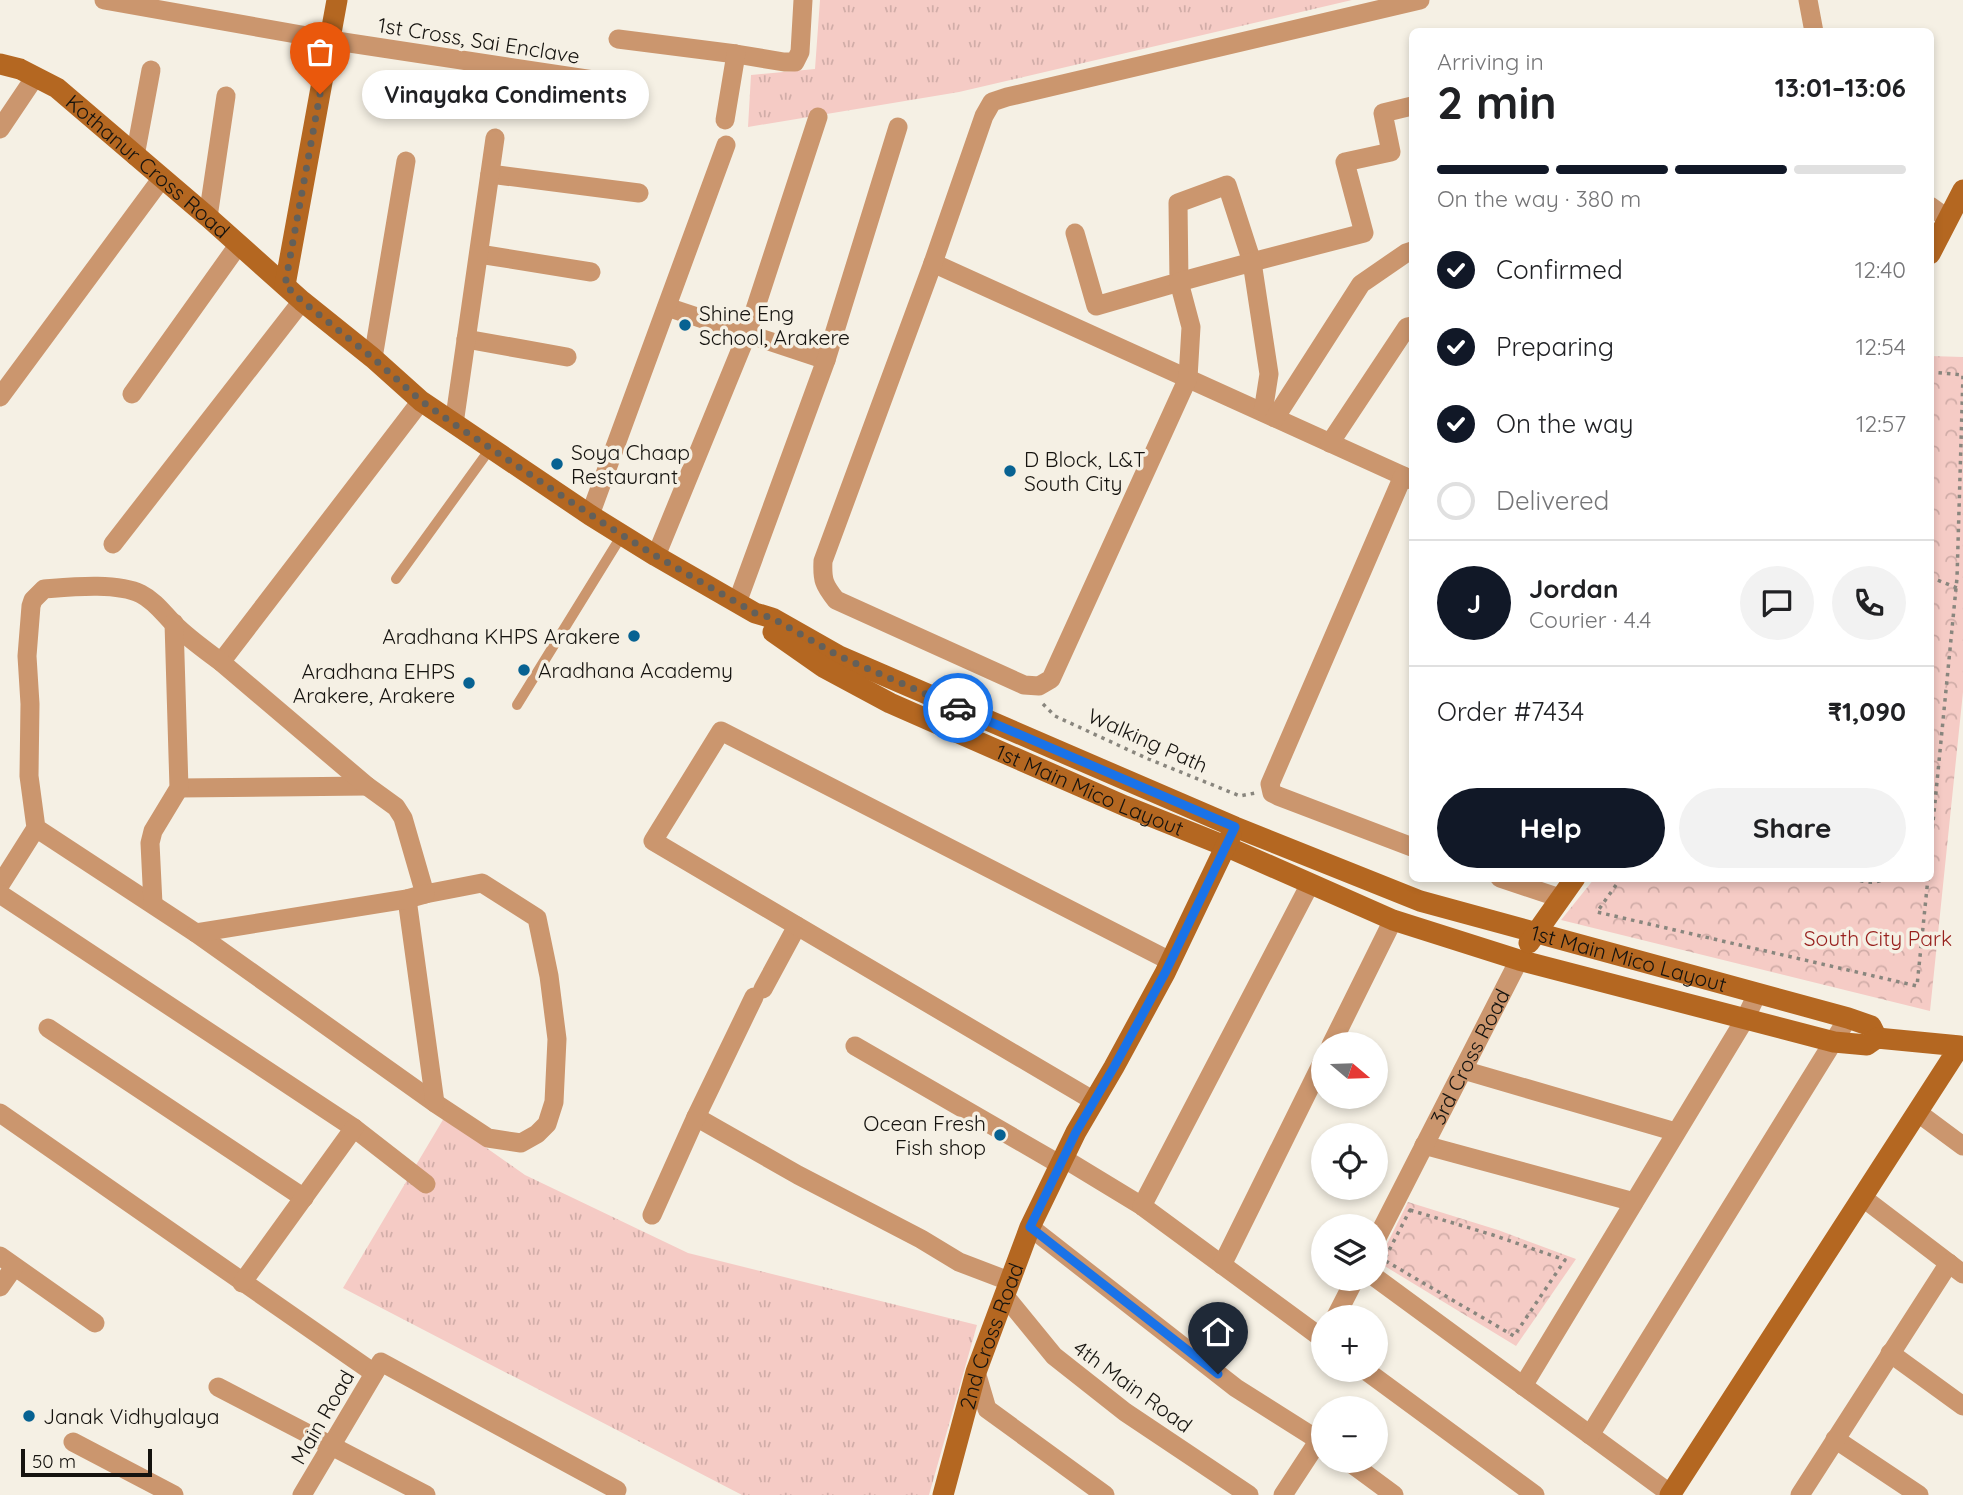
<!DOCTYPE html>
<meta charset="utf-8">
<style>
:root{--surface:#fff;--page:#f2f2f2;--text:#202124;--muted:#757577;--line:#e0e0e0;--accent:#111827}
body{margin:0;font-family:Quicksand,sans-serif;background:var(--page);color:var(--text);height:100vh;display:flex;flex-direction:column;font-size:26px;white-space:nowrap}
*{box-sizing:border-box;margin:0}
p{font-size:23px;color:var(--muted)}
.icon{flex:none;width:38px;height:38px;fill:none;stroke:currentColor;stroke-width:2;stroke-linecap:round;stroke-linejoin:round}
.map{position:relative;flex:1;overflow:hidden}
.drawer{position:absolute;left:1409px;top:28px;width:525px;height:854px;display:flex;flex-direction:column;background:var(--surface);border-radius:10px;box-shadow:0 4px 10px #0003}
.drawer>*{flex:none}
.needle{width:46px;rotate:109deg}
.controls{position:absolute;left:1311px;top:1032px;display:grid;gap:14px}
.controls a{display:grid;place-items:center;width:77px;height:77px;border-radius:50%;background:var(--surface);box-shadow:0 4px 10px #0003;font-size:35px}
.scale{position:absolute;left:21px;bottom:18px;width:131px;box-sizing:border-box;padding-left:7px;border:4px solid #15130f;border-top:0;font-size:19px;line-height:24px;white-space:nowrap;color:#15130f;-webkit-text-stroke:5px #f5f0e4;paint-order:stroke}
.pin{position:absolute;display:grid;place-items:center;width:60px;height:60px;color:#fff;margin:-72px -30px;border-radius:50% 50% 50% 0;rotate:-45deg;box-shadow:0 0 7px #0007}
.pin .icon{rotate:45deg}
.courier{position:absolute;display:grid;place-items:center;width:70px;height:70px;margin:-35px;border:5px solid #1a73e8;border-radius:50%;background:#fff;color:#222;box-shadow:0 2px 9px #0007}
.bubble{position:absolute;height:49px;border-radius:24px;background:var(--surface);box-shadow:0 4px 10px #0003;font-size:23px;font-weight:700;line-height:49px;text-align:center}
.headline em{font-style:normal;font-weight:700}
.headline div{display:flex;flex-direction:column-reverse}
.headline{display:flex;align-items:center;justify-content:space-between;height:119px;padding:0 28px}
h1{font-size:46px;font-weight:700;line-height:52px}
.bar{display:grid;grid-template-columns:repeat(4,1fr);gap:10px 7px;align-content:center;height:84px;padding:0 28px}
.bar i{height:9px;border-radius:5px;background:var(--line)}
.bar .selected{background:var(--accent)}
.bar p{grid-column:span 4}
.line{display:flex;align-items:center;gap:18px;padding:0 28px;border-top:2px solid var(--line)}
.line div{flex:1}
.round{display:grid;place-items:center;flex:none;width:74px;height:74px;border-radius:37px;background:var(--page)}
ol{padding:0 28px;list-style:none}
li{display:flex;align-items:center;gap:21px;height:77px}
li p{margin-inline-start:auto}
li .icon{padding:7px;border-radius:50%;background:var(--accent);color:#fff;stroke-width:4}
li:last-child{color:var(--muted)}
li i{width:38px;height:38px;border:4px solid var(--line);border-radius:50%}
.button{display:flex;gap:14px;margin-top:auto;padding:14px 28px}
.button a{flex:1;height:80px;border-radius:42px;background:var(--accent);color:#fff;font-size:28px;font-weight:700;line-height:80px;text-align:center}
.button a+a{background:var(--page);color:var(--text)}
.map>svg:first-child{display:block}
.grass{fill:url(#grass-tufts)}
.park{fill:url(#park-crowns)}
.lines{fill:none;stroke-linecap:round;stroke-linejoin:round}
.path{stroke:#89867e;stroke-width:3.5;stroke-dasharray:3.5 5;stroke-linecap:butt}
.lane{stroke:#cb966e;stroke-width:10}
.street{stroke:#cb966e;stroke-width:19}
.secondary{stroke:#b46721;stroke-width:21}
.done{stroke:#63605a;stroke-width:7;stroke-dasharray:0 12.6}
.route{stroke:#1a73e8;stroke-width:9}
.poi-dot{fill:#076292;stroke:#f5f0e4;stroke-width:2.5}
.labels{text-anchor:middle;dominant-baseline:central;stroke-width:7;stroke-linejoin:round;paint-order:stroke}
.street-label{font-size:21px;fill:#15130f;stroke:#f5f0e4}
.poi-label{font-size:21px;fill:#15130f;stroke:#f5f0e4;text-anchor:start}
.park-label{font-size:21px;fill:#971f1c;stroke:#f5f0e4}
</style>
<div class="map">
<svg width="1963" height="1495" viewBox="0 0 1963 1495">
<defs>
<pattern id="grass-tufts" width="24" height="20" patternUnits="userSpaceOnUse" patternTransform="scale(1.75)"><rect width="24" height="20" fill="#f5cbc5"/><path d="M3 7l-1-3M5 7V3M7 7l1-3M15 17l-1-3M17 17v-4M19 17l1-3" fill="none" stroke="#d1ada8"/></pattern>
<pattern id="park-crowns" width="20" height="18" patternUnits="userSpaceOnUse" patternTransform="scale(1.75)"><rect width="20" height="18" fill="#f5cbc5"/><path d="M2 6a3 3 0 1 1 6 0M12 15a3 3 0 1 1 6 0" fill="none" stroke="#d1ada8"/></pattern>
</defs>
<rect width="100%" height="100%" fill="#f5f0e4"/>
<g class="grass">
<path d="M820 0H1352L959 92 748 127 751 75 815 69Z"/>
<path d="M444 1118 525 1175 688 1253 977 1325 929 1495H742L343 1288Z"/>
</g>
<g class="park">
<path d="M1930 356 1963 357V692L1930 1011 1561 920 1594 879 1930 878Z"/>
<path d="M1408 1202 1498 1230 1576 1259 1516 1346 1378 1262Z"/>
</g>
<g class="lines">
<g class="path">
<path d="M1930 372 1963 375 1957 578 1930 853"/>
<path d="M1930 577 1957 588"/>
<path d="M1043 704 1055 716 1146 758 1240 796 1255 793"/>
<path d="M1621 878 1597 912 1917 986 1928 878"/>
<path d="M1852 878C1863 882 1876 885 1885 878"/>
<path d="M1410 1210 1493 1235 1565 1260 1514 1336 1384 1260Z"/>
</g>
<g class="lane">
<path d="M396 579 490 449"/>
<path d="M517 705 622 535"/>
</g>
<g class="street">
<path d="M104 0 330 40 600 81"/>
<path d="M1808 0 1814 32"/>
<path d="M618 39 736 54 784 62H795L800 52 803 0"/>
<path d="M725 120 736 54"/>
<path d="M0 129 35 77"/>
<path d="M135 156 151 70"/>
<path d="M490 174 639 193"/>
<path d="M1930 206 1948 219"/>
<path d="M208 217 226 96"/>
<path d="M1075 233 1096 306 1179 282 1178 203 1227 185 1252 262 1364 233 1345 162 1391 152 1383 113 1412 106"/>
<path d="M479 254 591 272"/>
<path d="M933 263 1412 480"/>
<path d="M667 307 826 360"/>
<path d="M466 339 567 357"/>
<path d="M373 358 406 161"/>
<path d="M132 394 239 244"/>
<path d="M0 397 162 178"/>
<path d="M1263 412 1269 374 1252 262 1179 282 1191 327 1188 378 1051 679 1039 686 1024 685 836 600C824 585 822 580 823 561L933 263 984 116 992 102 1007 97 1420 0"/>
<path d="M1275 418 1361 284 1406 253 1412 251"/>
<path d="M454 424 495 138"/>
<path d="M1330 443 1407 327 1412 326"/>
<path d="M1403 476 1270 784 1272 793 1278 796 1412 847"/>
<path d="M590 515 726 145"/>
<path d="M113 544 302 301"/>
<path d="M656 556 747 334 818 117"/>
<path d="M737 603 826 360 898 127"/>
<path d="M221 662 421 401"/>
<path d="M179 788 367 786"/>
<path d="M1500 878 1560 898"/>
<path d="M0 885 36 828 29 776 30 704 27 656 31 606 33 600 44 589C70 587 117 582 141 594 155 601 164 614 174 624 188 638 205 650 221 662L367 786 396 807 403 818 425 894 482 883 537 918 549 976 557 1039 554 1102 547 1124 537 1134 521 1143 488 1138 435 1103 196 933 36 828"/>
<path d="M0 894 354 1128 426 1184"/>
<path d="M407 899 435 1103"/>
<path d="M153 904 150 843 153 831 179 788 174 623"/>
<path d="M196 933 407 899 425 894"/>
<path d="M763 989 797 926"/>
<path d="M48 1028 304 1198"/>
<path d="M1331 1045 1393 920"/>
<path d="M855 1046 1059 1164"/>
<path d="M1463 1070 1676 1132"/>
<path d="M1094 1101 653 841 721 731 1170 961"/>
<path d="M1917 1112 1963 1146"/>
<path d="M0 1113 374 1373"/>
<path d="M696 1117 798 1175 921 1239 959 1262 1009 1281"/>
<path d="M1424 1145 1634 1202"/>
<path d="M1063 1158 1142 1206 1323 1339"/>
<path d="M1862 1197 1963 1274"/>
<path d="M1142 1206 1310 884"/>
<path d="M652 1215 696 1117 754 997"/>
<path d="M1030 1227 1236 1388 1323 1443"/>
<path id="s1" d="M1376 1240 1519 960"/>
<path d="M0 1256 95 1323"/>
<path d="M1222 1265 1323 1061"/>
<path d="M1376 1278 1672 1495"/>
<path d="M242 1283 354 1128"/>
<path d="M0 1287 14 1267"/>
<path d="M1005 1296 1054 1356 1125 1412 1249 1495"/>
<path d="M1335 1318 1355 1279"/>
<path d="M1890 1353 1963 1406"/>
<path d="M1365 1370 1535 1495"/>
<path d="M976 1372 987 1409 1105 1495"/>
<path d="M1523 1386 1745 1019 1757 994"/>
<path d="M218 1387 426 1495"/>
<path d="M1590 1435 1848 1018"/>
<path d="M1835 1439 1919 1495"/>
<path d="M73 1442 174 1495"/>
<path d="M1348 1461 1394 1495"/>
<path d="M302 1495 381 1362 617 1490"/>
<path d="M1283 1495 1319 1440"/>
<path d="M1800 1495 1949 1263"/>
</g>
<g class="secondary">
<path id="s2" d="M0 64 20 69 57 88 208 217 302 301 373 358 421 401 590 515 656 556 755 613 772 618 839 656 1235 827 1420 901 1848 1018 1871 1026 1877 1038"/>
<path d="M1930 254 1963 190"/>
<path d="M285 285 337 0"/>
<path id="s3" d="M773 632 823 667 890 703 1125 806 1225 846 1393 920 1519 960 1834 1042 1867 1045 1877 1038 1960 1046 1670 1495"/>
<path d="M1529 943 1575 878"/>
<path id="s4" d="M943 1495 976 1372 1030 1227 1076 1132 1114 1067 1165 973 1231 835"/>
</g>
</g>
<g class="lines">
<path class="done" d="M320 94 285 285 302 301 373 358 420 400 454 424 606 525 656 556 755 613 772 618 839 656 958 708"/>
<path class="route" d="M958 708 1235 827 1165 973 1114 1067 1076 1132 1030 1227 1218 1374"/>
</g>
<g class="poi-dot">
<circle cx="685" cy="325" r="7"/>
<circle cx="557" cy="464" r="7"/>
<circle cx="1010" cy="471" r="7"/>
<circle cx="634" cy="636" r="7"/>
<circle cx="524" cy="670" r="7"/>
<circle cx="469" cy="683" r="7"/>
<circle cx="1000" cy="1135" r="7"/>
<circle cx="29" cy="1416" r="7"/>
</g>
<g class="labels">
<g class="street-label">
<text transform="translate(479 40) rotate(9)">1st Cross, Sai Enclave</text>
<text stroke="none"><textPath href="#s2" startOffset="182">Kothanur Cross Road</textPath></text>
<text transform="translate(1148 740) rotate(24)">Walking Path</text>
<text stroke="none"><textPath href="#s3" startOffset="355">1st Main Mico Layout</textPath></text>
<text stroke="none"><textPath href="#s2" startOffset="1880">1st Main Mico Layout</textPath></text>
<text stroke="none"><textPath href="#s1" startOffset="206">3rd Cross Road</textPath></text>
<text stroke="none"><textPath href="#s4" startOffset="166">2nd Cross Road</textPath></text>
<text transform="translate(1133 1386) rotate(36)">4th Main Road</text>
<text transform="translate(322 1417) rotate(-60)">Main Road</text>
</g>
<g class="poi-label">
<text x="699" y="313">Shine Eng<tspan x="699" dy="24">School, Arakere</tspan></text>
<text x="571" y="452">Soya Chaap<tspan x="571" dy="24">Restaurant</tspan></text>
<text x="1024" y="459">D Block, L&amp;T<tspan x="1024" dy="24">South City</tspan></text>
<text x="620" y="636" text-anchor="end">Aradhana KHPS Arakere</text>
<text x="538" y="670">Aradhana Academy</text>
<text x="455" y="671" text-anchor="end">Aradhana EHPS<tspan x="455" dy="24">Arakere, Arakere</tspan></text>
<text x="986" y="1123" text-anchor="end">Ocean Fresh<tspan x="986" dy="24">Fish shop</tspan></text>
<text x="43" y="1416">Janak Vidhyalaya</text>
</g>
<g class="park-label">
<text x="1878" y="938">South City Park</text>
</g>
</g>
</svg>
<div class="controls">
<a><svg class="needle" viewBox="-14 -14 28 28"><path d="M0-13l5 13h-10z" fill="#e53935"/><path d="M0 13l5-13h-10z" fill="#757577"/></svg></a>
<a><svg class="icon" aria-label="locate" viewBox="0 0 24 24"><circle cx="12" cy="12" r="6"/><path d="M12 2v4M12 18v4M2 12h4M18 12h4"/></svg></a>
<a><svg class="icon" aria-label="layers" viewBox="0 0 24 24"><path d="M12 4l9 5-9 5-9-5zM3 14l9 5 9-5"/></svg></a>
<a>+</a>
<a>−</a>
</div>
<div class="scale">50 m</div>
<div class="pin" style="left:320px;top:94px;background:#ea580c"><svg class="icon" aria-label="bag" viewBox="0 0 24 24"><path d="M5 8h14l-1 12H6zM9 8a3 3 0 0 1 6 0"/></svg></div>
<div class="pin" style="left:1218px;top:1374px;background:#1f2937"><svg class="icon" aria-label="home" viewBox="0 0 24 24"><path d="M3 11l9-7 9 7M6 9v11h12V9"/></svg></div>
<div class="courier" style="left:958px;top:708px"><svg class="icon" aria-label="car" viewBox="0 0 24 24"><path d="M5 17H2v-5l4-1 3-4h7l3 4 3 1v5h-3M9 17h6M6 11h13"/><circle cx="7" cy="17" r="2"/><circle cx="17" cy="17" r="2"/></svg></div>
<div class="bubble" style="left:362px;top:70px;width:287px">Vinayaka Condiments</div>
<section class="drawer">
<div class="headline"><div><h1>2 min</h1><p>Arriving in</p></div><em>13:01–13:06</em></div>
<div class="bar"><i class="selected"></i><i class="selected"></i><i class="selected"></i><i></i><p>On the way · 380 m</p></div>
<ol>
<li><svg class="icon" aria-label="check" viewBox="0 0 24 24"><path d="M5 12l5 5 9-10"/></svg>Confirmed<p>12:40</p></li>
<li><svg class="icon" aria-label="check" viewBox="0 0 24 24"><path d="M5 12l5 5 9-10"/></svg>Preparing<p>12:54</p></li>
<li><svg class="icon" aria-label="check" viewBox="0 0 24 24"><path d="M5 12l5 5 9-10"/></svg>On the way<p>12:57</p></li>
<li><i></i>Delivered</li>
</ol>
<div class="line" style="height:126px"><b class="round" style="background:var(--accent);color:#fff">J</b><div><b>Jordan</b><p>Courier · 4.4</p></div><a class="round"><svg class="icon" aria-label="chat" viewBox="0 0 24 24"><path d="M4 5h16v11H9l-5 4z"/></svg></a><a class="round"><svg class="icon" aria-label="phone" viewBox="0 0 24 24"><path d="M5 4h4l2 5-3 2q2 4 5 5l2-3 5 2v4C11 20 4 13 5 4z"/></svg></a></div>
<div class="line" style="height:91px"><div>Order #7434</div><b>₹1,090</b></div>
<div class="button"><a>Help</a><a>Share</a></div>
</section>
</div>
